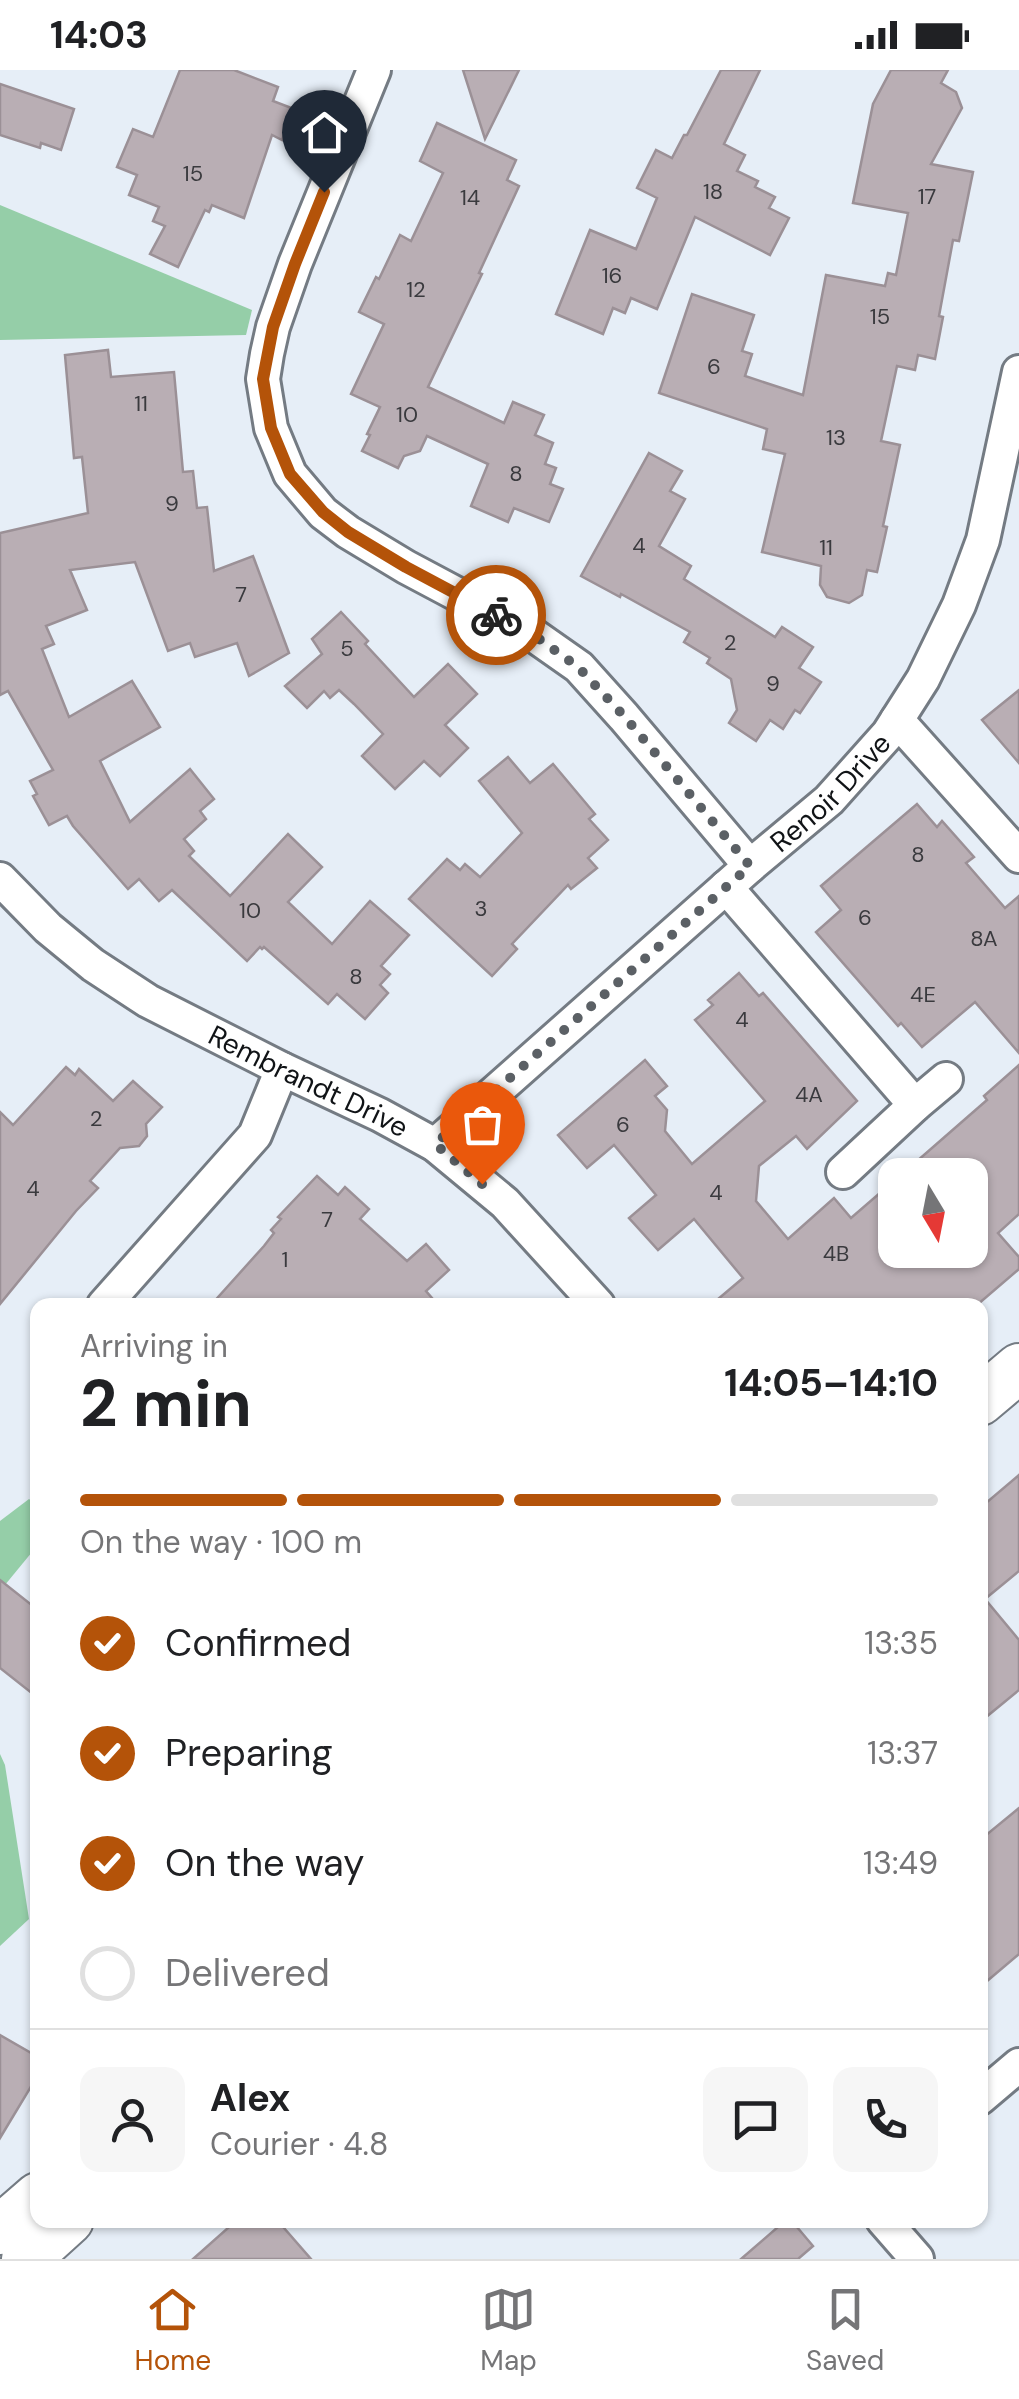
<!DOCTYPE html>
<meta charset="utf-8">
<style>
:root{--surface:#fff;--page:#f6f6f6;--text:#202124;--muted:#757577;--line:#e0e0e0;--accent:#b45309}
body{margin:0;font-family:"DM Sans",sans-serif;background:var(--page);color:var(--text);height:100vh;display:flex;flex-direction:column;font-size:38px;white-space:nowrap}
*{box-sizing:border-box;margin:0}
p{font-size:32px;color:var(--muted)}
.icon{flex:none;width:55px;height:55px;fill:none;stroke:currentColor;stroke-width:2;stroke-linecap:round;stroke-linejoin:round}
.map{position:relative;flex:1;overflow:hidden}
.side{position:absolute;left:30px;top:1228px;width:958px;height:930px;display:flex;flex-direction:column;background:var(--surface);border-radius:20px;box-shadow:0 2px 8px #0004}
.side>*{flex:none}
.needle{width:65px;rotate:170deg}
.buttons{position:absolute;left:878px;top:1088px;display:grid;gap:20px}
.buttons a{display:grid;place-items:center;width:110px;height:110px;border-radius:20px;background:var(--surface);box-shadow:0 2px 8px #0004;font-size:50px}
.pin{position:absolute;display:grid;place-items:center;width:85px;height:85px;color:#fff;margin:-102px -42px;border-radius:50% 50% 50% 0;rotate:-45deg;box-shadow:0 0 10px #0007}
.pin .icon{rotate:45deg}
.courier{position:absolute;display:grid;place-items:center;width:100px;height:100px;margin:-50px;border:8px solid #b45309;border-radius:50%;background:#fff;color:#222;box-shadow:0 2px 12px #0007}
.headline em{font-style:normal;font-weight:700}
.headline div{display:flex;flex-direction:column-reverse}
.headline{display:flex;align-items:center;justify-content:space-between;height:170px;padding:0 50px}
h1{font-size:65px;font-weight:700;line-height:75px}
.bar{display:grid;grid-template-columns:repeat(4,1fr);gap:15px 10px;align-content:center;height:120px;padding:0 50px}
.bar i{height:12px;border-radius:8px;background:var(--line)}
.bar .on{background:var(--accent)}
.bar p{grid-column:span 4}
.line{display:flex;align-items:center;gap:25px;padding:0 50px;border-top:2px solid var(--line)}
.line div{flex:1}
.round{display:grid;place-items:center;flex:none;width:105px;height:105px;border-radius:20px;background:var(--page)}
ol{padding:0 50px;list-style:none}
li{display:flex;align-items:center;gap:30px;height:110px}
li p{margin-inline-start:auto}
li .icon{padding:10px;border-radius:50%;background:var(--accent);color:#fff;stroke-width:4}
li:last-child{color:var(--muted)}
li i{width:55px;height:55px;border:5px solid var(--line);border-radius:50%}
.status{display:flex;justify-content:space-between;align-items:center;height:70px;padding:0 50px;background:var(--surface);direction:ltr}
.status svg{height:28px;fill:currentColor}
.tabs{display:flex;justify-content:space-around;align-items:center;height:140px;border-top:2px solid var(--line);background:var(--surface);font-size:28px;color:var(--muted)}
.tabs a{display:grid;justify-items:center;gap:5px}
.tabs .on{color:var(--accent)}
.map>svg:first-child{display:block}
.green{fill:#95cea8}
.building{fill:#b9aeb4;stroke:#9b9096;stroke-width:2.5}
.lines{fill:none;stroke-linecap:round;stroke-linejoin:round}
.street-casing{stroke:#747b83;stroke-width:38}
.secondary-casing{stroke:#747b83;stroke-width:52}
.street{stroke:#fff;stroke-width:32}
.secondary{stroke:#fff;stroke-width:48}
.done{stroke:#5b6065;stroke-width:10;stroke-dasharray:0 18}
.route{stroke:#b45309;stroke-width:12}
.labels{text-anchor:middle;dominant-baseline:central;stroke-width:8;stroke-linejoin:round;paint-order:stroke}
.number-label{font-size:22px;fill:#3a3a3e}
.street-label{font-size:28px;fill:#101316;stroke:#f8fbff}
</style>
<div class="status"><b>14:03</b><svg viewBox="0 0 49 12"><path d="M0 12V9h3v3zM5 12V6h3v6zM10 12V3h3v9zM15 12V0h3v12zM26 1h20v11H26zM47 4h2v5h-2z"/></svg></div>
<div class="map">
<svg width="1019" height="2189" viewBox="0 0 1019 2189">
<rect width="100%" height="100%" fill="#e6eef7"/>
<g class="green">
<path d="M0 135 252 240 246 265 0 270Z"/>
<path d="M29 1429 37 1435V1476L0 1521V1451Z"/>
<path d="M0 1684 5 1695 29 1849 0 1876Z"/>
</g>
<g class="building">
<path d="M180 0H234L278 17 273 31 294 39 282 70 272 65 244 148 212 135 209 142 205 140 178 197 150 184 165 156 153 151 159 137 129 125 137 105 117 97 133 59 153 67Z"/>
<path d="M463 0H519L485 69Z"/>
<path d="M721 0H760L724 74 745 85 737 101 758 111 755 117 775 127 769 138 789 148 770 185 695 147 657 239 631 228 625 243 613 238 603 264 556 244 590 160 636 179 657 128 637 118 656 80 672 88 684 65H687Z"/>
<path d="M891 0H948L941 13 956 22 962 38 931 94 973 102 959 171 953 170 939 246 943 247 935 289 918 285 915 300 897 296 881 371 900 375 883 456 887 457 877 502 867 500 862 525 849 533 827 527 820 515 821 496 762 482 785 384 763 379 767 359 659 323 692 224 754 245 742 281 752 284 745 306 803 325 826 205 885 216 888 203 896 205 908 143 853 133 873 34Z"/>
<path d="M0 14 74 39 61 80 41 73 40 78 0 65Z"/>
<path d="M437 53 516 90 507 110 519 116 479 203 482 204 428 317 504 353 513 332 544 345 535 365 553 373 545 394 556 398 550 414 563 419 549 452 514 438 508 452 471 436 488 394 427 366 420 381 404 386 398 398 362 381 370 365 367 364 380 337 351 324 384 254 359 242 376 207 379 209 400 165 411 171 443 103 420 91Z"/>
<path d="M108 280 111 307 174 302 183 402 193 401 197 438 207 437 214 501 253 486 289 583 249 606 237 573 195 587 190 573 168 581 135 492 70 500 87 540 46 556 54 574 42 579 69 647 132 611 160 657 100 691 130 752 190 699 214 729 200 741 206 749 184 769 194 781 189 786 230 826 288 764 322 797 288 832 332 874 370 831 409 865 381 896 390 904 380 915 388 923 365 949 337 924 328 934 264 877 262 879 260 877 247 891 172 820 159 831 139 809 128 819 73 756 67 746 49 755 33 726 37 724 30 711 53 700 8 621 0 625V463L88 443 82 387 74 388 65 285Z"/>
<path d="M649 383 682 401 670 421 685 429 659 476 691 496 684 509 775 567 782 557 813 577 799 598 821 612 800 643 795 640 783 659 770 650 756 671 729 653 737 640 731 609 707 593 710 588 684 572 690 562 621 524 620 527 581 506Z"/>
<path d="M341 542 368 571 365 574 414 627 448 594 477 624 445 655 468 678 440 706 424 691 395 719 362 686 383 664 354 634 339 620 330 628 324 621 307 638 285 616 322 584 312 569Z"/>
<path d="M1019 620V693L982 650Z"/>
<path d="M508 687 530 713 553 694 595 744 589 749 608 770 588 788 597 798 571 819 568 815 512 874 517 879 492 906 409 829 447 789 460 800 465 794 480 807 522 763 479 711Z"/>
<path d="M917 734 937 757 942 751 974 787 966 793 1005 838 1019 826V983L975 932 922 977 901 953 898 956 816 862 841 840 821 816Z"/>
<path d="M739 903 759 926 763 923 857 1031 807 1079 796 1066 759 1096 756 1131 788 1169 834 1128 851 1148 895 1110V1180H970V1105H901L987 1030 984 1026 1019 995V1144L998 1163 1019 1187V1199L977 1235H711L743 1208 694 1149 658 1180 629 1148 656 1125 614 1075 587 1098 558 1065 645 990 667 1016 655 1026 667 1040 665 1061 692 1094 765 1031 695 950 713 935 708 930Z"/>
<path d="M66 997 75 1005 79 999 113 1031 133 1011 162 1037 146 1054 147 1066 139 1076 120 1078 90 1111 98 1118 76 1141 0 1234V1042L13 1055Z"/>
<path d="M317 1106 338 1125 345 1117 369 1139 360 1149 407 1191 426 1174 449 1200 426 1221 438 1235H211L264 1176 274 1163 271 1160 281 1149 278 1147Z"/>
<path d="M1019 1405V1501L985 1529 1019 1570V1620L980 1652V1438Z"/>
<path d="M0 1510 38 1540V1628L0 1598Z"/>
<path d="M1019 1738V1884L980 1917V1770Z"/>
<path d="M0 1965 38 1987V2005L0 2068Z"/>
<path d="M237 2150H277L311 2189H193Z"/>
<path d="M786 2150H791L813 2176 798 2189H741Z"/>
</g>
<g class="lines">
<g class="street-casing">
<g id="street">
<path d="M374 0 295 194 273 257 267 284 263 309 271 358 290 404 323 443 348 462 406 497 532 564 579 597 624 647 750 796"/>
<path d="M897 650 1019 786"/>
<path id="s1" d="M0 809 48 858 93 895 148 931 282 999 380 1045 435 1075 505 1133 598 1235"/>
<path d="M726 817 915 1035"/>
<path id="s2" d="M435 1075 750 796 829 730 888 664 923 609 959 535 983 470 1019 302"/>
<path d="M843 1102 915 1035 946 1009"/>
<path d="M104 1235 255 1065 282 999"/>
<path d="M980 2028 1019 1995"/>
<path d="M883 2150 917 2189"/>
</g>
</g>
<g class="secondary-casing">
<g id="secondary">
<path d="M980 1331 1019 1298"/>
<path d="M0 2160 38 2127"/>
<path d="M26 2189 69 2150"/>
</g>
</g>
<use href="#street" class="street"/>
<use href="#secondary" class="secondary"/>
</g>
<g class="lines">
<path class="done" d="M482 1114 435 1074 750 796 624 646 578 597 532 564 496 545"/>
<path class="route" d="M324 122 295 194 273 257 263 309 271 358 290 404 323 442 348 462 406 497 496 545"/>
</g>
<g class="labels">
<g class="number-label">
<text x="193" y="103">15</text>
<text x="713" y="121">18</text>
<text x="927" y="126">17</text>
<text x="470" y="127">14</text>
<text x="612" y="205">16</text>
<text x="416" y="219">12</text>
<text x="880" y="246">15</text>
<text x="714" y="296">6</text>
<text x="141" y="333">11</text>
<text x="407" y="344">10</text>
<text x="836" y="367">13</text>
<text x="516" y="403">8</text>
<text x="172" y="433">9</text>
<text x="639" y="475">4</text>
<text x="826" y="477">11</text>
<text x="241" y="524">7</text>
<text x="730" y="572">2</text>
<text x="347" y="578">5</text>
<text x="773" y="613">9</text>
<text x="918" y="784">8</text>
<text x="481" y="838">3</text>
<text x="250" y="840">10</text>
<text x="865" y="847">6</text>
<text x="984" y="868">8A</text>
<text x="356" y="906">8</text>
<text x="923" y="924">4E</text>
<text x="742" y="949">4</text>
<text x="809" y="1024">4A</text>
<text x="96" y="1048">2</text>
<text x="623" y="1054">6</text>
<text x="33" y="1118">4</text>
<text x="716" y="1122">4</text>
<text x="327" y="1149">7</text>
<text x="836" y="1183">4B</text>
<text x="285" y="1189">1</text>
</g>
<g class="street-label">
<text stroke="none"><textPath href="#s2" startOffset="530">Renoir Drive</textPath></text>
<text stroke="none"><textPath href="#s1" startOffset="372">Rembrandt Drive</textPath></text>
</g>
</g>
</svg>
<div class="buttons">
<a><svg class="needle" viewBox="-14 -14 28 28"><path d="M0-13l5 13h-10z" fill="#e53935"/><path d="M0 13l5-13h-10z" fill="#757577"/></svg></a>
</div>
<div class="pin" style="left:482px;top:1114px;background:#ea580c"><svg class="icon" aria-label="bag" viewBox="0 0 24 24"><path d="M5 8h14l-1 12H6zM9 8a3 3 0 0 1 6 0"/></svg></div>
<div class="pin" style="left:324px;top:122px;background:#1f2937"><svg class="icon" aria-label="home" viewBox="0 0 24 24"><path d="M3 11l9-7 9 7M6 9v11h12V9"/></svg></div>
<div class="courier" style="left:496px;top:545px"><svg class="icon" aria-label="bike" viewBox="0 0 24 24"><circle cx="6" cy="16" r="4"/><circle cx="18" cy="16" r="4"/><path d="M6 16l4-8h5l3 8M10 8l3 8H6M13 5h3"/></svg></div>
<section class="side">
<div class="headline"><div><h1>2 min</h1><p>Arriving in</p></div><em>14:05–14:10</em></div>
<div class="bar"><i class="on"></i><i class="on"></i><i class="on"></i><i></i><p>On the way · 100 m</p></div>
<ol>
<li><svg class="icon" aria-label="check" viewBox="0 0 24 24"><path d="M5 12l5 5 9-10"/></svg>Confirmed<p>13:35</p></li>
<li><svg class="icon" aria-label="check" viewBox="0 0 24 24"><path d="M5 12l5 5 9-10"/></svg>Preparing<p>13:37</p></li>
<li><svg class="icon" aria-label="check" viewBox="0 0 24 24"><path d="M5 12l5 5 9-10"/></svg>On the way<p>13:49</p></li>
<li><i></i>Delivered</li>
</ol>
<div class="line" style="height:180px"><a class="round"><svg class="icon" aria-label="person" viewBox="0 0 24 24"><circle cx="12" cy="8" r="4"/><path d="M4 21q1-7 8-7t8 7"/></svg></a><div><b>Alex</b><p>Courier · 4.8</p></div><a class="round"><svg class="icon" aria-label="chat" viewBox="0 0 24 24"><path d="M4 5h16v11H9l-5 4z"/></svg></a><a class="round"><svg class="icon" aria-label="phone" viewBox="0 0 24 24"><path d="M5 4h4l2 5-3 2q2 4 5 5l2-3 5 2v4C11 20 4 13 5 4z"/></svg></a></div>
</section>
</div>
<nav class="tabs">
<a class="on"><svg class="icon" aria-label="home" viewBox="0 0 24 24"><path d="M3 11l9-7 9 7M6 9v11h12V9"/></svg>Home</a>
<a><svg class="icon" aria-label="map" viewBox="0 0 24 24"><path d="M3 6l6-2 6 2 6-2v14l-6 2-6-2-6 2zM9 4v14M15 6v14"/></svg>Map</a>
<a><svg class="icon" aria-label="saved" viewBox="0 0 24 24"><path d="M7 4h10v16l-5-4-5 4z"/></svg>Saved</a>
</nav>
